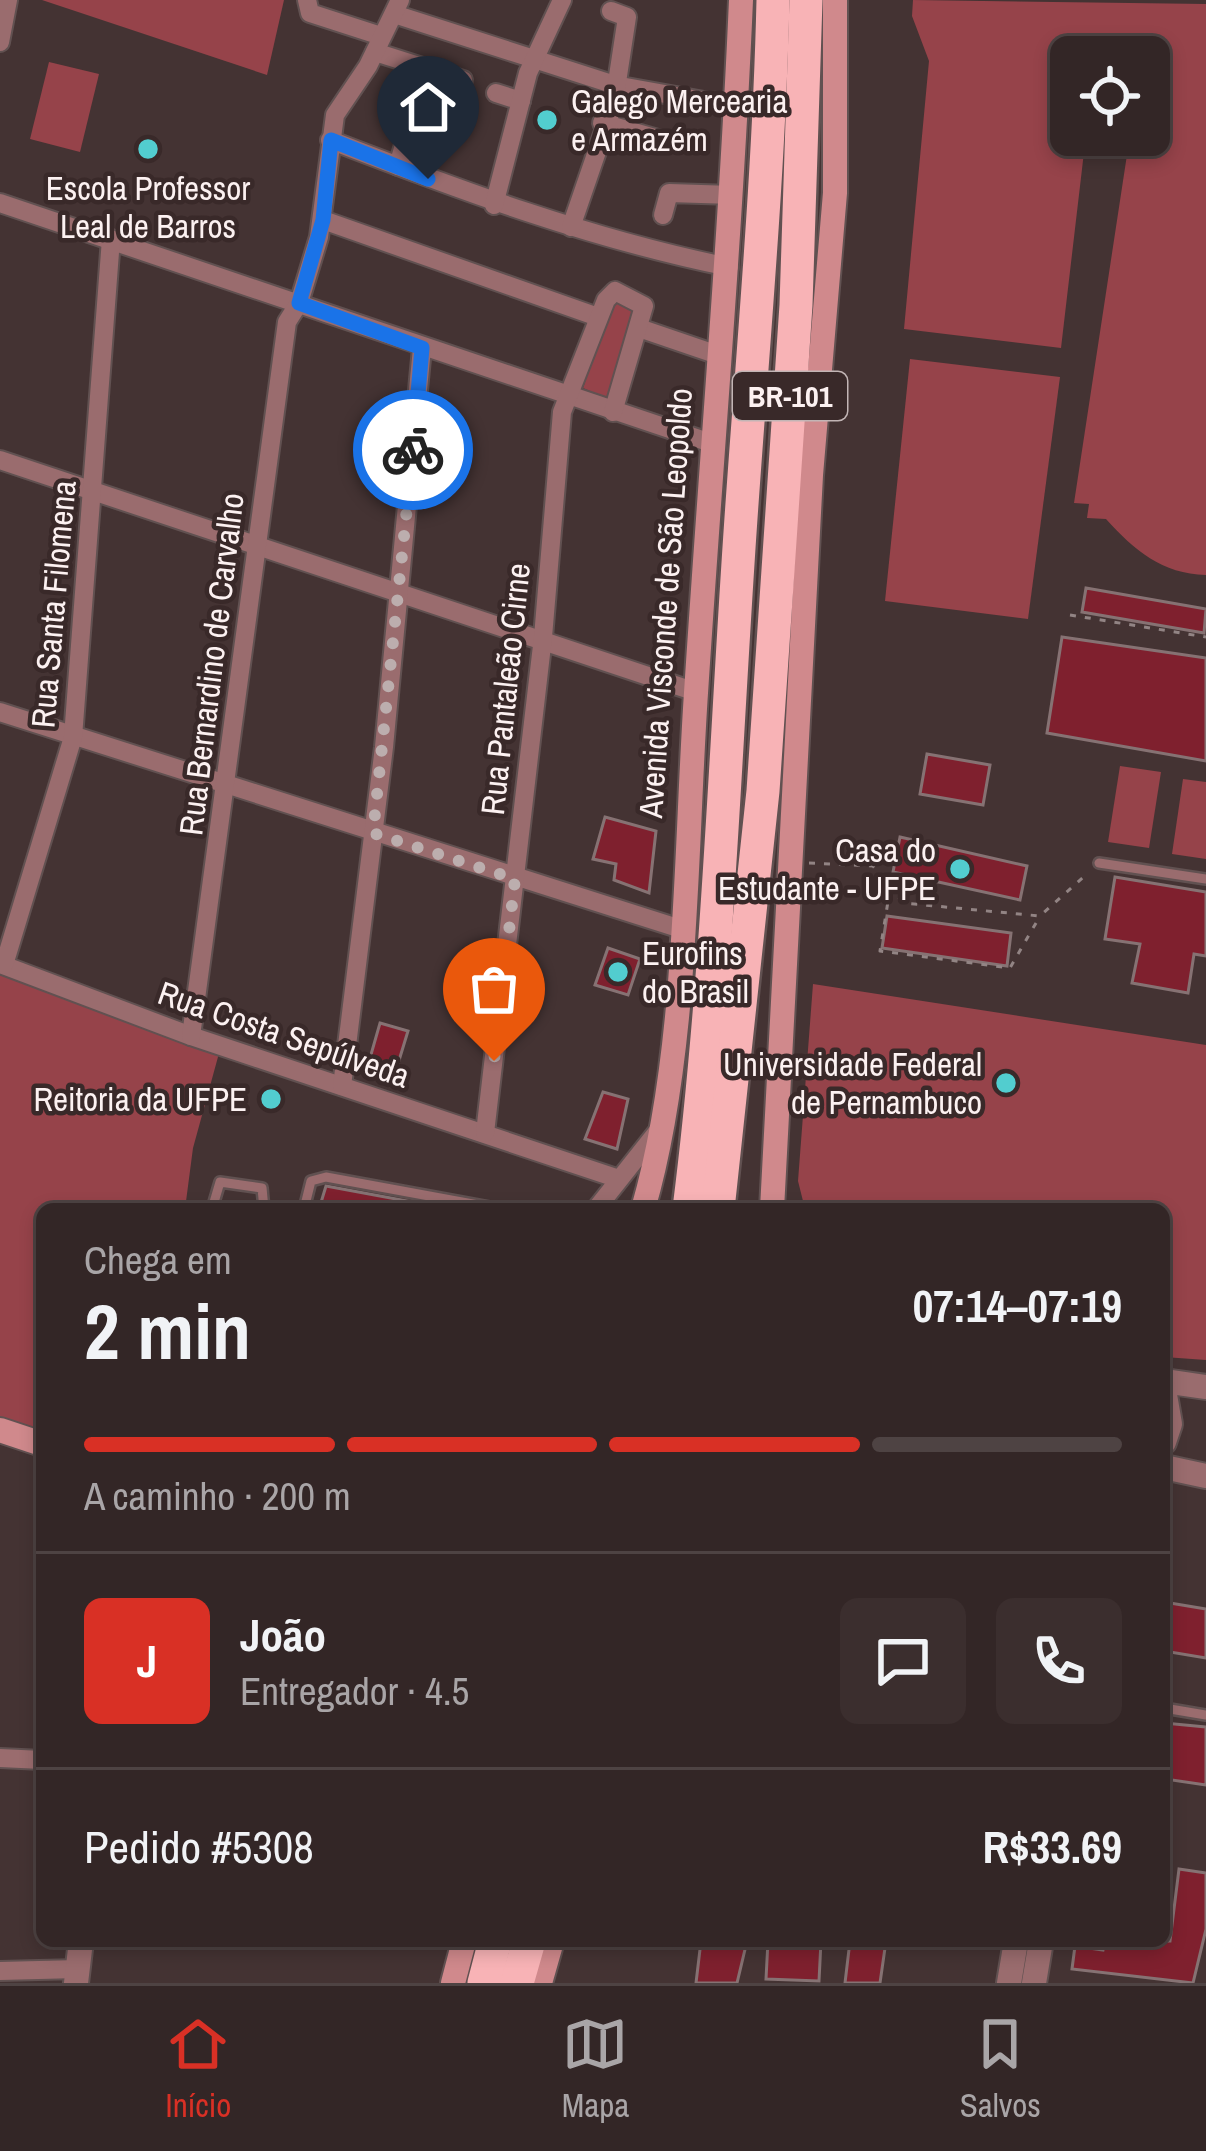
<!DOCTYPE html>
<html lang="pt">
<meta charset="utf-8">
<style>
:root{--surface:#332626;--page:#3b2e2e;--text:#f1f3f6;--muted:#a9a5a7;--line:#4e4343;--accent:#d93025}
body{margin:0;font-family:"Archivo Narrow",sans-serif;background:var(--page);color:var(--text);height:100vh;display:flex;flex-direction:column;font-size:45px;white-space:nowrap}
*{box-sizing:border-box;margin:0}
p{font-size:39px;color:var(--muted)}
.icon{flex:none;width:66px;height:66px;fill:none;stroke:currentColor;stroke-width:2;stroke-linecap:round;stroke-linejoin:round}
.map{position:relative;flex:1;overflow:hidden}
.details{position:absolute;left:36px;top:1203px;width:1134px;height:744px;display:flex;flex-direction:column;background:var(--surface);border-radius:18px;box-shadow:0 6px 18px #0003,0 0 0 3px var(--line)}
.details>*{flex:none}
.buttons{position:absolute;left:1050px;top:36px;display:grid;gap:24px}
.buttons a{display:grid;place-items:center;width:120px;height:120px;border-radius:18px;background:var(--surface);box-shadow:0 6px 18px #0003,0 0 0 3px var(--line);font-size:60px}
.pin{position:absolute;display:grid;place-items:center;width:102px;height:102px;color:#fff;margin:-123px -51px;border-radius:50% 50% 50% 0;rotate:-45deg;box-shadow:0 0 12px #0007}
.pin .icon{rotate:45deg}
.courier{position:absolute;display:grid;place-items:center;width:120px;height:120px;margin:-60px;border:9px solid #1a73e8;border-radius:50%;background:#fff;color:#222;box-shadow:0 3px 15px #0007}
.headline em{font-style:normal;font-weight:700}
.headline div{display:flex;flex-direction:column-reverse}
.headline{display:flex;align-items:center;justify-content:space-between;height:204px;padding:0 48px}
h1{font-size:78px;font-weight:700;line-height:90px}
.bar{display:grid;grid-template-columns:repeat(4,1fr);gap:18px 12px;align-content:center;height:144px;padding:0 48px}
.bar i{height:15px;border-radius:9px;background:var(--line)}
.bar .active{background:var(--accent)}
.bar p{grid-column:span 4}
.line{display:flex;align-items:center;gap:30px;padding:0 48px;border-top:3px solid var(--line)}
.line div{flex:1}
.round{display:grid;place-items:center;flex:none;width:126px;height:126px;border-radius:18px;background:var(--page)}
.menu{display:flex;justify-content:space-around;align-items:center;height:168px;border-top:3px solid var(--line);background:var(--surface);font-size:33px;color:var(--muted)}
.menu a{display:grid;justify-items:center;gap:6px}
.menu .active{color:var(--accent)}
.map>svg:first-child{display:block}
.green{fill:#96434a}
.building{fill:#7f202e;stroke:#867273;stroke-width:3}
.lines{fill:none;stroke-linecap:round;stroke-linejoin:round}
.service-casing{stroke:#615151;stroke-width:14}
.minor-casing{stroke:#615151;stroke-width:22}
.tertiary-casing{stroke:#615151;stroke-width:28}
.secondary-casing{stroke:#615151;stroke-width:28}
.trunk-casing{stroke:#615151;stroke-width:38}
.path{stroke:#928484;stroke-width:3;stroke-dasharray:6 9;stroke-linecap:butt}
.service{stroke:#9a6c6e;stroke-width:9}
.minor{stroke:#9a6c6e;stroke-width:18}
.tertiary{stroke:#9a6c6e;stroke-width:24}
.secondary{stroke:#d0898c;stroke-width:24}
.trunk{stroke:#f8b3b6;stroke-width:33}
.done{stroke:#bcaeae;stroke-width:12;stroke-dasharray:0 21.6}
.route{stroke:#1a73e8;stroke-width:15}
.poi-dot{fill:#52cdcf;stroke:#392929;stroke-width:4.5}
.labels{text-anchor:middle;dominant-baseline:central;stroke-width:9;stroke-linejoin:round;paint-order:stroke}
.shield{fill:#392929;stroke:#c2b5b5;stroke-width:3}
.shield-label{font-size:30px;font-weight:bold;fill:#fcf1f1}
.poi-label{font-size:33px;fill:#fcf1f1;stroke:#392929;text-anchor:end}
.street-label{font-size:33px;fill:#fcf1f1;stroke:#392929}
</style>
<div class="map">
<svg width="1206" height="1983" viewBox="0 0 1206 1983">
<rect width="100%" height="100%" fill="#433"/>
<g class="green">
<path d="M42 0H284L267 75Z"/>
<path d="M913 0 1206 4V575C1162 574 1134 550 1106 519L1087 518 1089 504 1074 503 1130 135H1149V57H1071V135H1086L1061 348 904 329 929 61 912 16Z"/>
<path d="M49 62 99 74 80 152 30 139Z"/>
<path d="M613 297 639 304 608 399 583 388Z"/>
<path d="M910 359 1060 377 1028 619 885 601Z"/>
<path d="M1120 766 1161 772 1149 848 1108 842Z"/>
<path d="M1183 779 1206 782V859L1172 854Z"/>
<path d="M0 964 221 1046 193 1148 185 1209H42V1452L0 1438Z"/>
<path d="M813 984 1206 1045V1360L1164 1357V1209H805L798 1181Z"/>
</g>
<g class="building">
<path d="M1086 588 1206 609 1204 633 1082 612Z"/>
<path d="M1062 637 1206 658V761L1047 733Z"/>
<path d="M927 754 990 765 983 805 920 794Z"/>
<path d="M605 817 656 831 649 893 614 880 616 864 593 859Z"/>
<path d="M900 837 1027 866 1020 900 893 872Z"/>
<path d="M1115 877 1206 892V956L1194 954 1188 993 1132 983 1140 944 1105 939Z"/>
<path d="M887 916 1011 933 1007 966 882 948Z"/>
<path d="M608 948 640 959 628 995 595 985Z"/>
<path d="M380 1023 408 1031 397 1067 370 1058Z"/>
<path d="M603 1092 628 1099 617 1149 585 1139Z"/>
<path d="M326 1186 450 1209H319Z"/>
<path d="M1164 1602 1206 1609V1658L1164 1651Z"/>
<path d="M1164 1723 1206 1727V1785L1165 1779Z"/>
<path d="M1179 1869 1206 1873V1929L1193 1983 1072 1969 1075 1946 1103 1950 1105 1941H1170Z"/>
<path d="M701 1941H747L737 1983H696Z"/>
<path d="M768 1941H821L819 1981 766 1979Z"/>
<path d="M850 1941H886L880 1983H845Z"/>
</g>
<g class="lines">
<g class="service-casing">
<g id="service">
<path d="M1099 863 1206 879"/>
<path d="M212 1209 220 1182 262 1188 264 1209"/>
<path d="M304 1209 311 1181 326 1177 500 1209"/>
<path d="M1164 1708 1206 1715"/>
</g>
</g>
<g class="minor-casing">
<g id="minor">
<path d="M307 0 310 13 381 36"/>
<path d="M394 14 615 85 737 107"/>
<path d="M0 42 8 0"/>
<path d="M375 52 463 80"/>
<path d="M496 93 521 101"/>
<path d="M602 123 665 141"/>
<path d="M330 140C462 191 591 239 729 267"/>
<path d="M398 166 406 138"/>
<path d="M0 203 714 444"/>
<path d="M494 205 528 73 562 0"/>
<path d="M663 215 669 193 733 195"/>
<path d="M323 220 598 317"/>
<path d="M571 227 614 102 627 17 611 11"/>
<path d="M639 328 721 356"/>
<path d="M0 460 696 692"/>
<path d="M0 712 681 929"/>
<path d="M0 964 191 1036 619 1179"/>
<path d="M4 965 73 737 111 239"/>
<path d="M191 1036 287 322 299 303 319 237 335 115 368 66 400 0"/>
<path d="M342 1086 384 747 422 348"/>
<path d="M485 1133 543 637 562 412 606 300 615 291 644 306 613 412"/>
<path d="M596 1209 661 1127"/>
<path d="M0 1758 42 1760"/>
<path d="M0 1971 78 1969"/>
</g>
</g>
<g class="tertiary-casing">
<g id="tertiary">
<path d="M1164 1381 1206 1387"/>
<path d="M1164 1389 1170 1424 1164 1442"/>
<path d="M1164 1467 1206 1476"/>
<path d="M76 1983 81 1941"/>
<path d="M1009 1983 1016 1941"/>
<path d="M1034 1983 1041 1941"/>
</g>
</g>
<g class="secondary-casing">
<g id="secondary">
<path d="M643 1209C688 1055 685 855 696 693 711 461 731 231 741 0"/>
<path d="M772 1209 811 475 835 193V0"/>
<path d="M0 1430 42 1444"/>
<path d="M453 1983 464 1941"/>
<path d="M540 1983 552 1941"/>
</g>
</g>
<g class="trunk-casing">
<g id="trunk">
<path d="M689 1209C718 980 725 749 741 518 753 345 769 174 773 0"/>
<path d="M718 1209 763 791 796 305 806 0"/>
<path d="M484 1983 495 1941"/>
<path d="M517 1983 529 1941"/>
</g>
</g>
<g class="path">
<path d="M1070 615 1206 637"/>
<path d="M809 863 873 866 903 903 1040 916 1088 873"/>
<path d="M890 889 880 951 1010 968 1040 916"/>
</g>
<use href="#service" class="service"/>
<use href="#minor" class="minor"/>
<use href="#tertiary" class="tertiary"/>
<use href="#secondary" class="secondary"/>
<use href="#trunk" class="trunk"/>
</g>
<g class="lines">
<path class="done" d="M413 450 373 833 515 879 494 1061"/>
<path class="route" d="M413 450 422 348 299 303 323 220 331 140 428 179"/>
</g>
<g class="poi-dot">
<circle cx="547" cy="120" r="12"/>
<circle cx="148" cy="149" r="12"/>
<circle cx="960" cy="869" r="12"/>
<circle cx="618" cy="972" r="12"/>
<circle cx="1006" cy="1083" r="12"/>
<circle cx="271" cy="1099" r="12"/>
</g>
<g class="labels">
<rect class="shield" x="733" y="372" width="114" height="48" rx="9"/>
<g class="shield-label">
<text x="790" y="396">BR-101</text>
</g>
<g class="poi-label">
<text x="571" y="101" text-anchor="start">Galego Mercearia<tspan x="571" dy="38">e Armazém</tspan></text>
<text x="148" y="188" text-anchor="middle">Escola Professor<tspan x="148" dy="38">Leal de Barros</tspan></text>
<text x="936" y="850">Casa do<tspan x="936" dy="38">Estudante - UFPE</tspan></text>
<text x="642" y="953" text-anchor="start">Eurofins<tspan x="642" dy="38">do Brasil</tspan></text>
<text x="982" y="1064">Universidade Federal<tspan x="982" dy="38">de Pernambuco</tspan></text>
<text x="247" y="1099">Reitoria da UFPE</text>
</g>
<g class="street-label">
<text transform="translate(665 603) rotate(-86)">Avenida Visconde de São Leopoldo</text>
<text transform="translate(53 604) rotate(-85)">Rua Santa Filomena</text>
<text transform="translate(211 664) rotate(-83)">Rua Bernardino de Carvalho</text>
<text transform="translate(505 689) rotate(-84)">Rua Pantaleão Cirne</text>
<text transform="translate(284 1034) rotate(19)">Rua Costa Sepúlveda</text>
</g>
</g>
</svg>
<div class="buttons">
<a><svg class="icon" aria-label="locate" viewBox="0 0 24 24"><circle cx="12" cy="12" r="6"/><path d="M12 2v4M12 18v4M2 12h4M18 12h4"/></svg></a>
</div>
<div class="pin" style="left:494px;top:1061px;background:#ea580c"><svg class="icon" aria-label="bag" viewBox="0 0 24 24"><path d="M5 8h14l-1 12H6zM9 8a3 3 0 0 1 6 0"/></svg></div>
<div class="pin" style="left:428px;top:179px;background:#1f2937"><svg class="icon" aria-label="home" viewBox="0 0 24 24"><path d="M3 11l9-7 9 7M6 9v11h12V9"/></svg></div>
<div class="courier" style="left:413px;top:450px"><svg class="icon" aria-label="bike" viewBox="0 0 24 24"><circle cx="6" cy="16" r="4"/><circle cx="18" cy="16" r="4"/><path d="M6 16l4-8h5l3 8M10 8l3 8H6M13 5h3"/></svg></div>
<section class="details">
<div class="headline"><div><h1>2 min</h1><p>Chega em</p></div><em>07:14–07:19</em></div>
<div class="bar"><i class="active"></i><i class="active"></i><i class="active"></i><i></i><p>A caminho · 200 m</p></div>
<div class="line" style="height:216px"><b class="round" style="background:var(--accent);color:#fff">J</b><div><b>João</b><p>Entregador · 4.5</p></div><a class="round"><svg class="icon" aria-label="chat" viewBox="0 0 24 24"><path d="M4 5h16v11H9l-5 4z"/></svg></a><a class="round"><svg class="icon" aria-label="phone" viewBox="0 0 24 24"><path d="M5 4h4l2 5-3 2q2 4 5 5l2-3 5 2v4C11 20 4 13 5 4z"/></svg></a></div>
<div class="line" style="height:156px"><div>Pedido #5308</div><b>R$33.69</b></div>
</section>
</div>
<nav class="menu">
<a class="active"><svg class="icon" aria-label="home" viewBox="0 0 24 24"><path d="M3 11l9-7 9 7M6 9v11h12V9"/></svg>Início</a>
<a><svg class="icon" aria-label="map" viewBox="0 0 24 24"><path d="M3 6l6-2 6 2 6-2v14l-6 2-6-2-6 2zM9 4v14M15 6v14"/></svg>Mapa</a>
<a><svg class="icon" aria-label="saved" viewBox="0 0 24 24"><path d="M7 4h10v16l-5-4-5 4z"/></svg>Salvos</a>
</nav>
